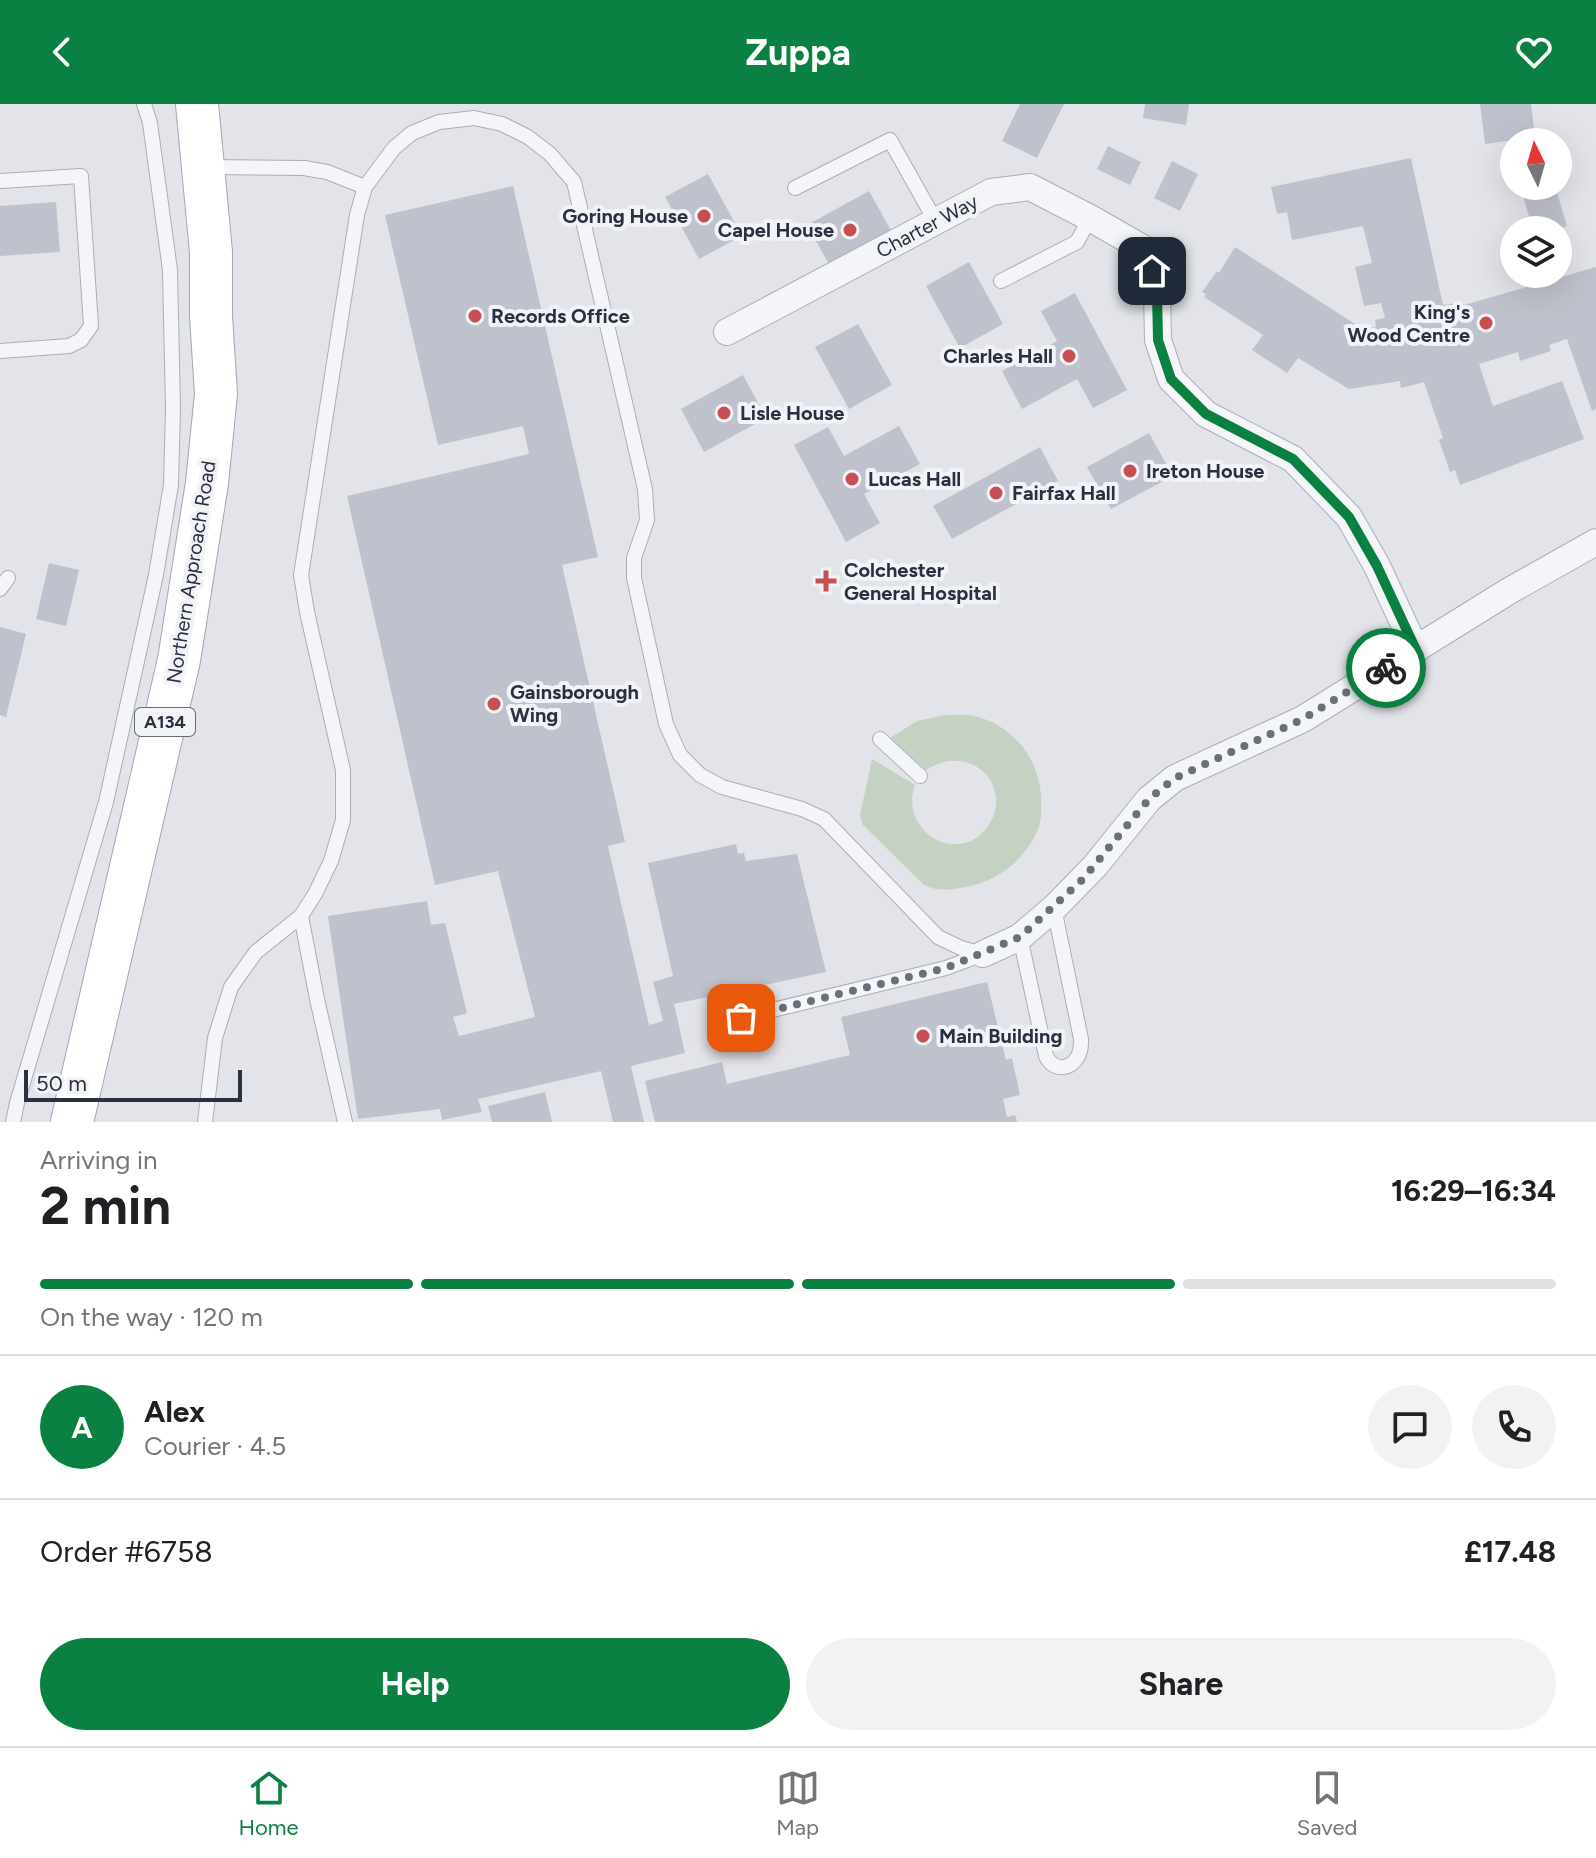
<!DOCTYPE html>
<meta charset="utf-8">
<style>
:root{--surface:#fff;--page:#f2f2f2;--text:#202124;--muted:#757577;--line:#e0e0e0;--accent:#0b8043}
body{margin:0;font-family:Figtree,sans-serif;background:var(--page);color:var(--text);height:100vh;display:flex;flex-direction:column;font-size:30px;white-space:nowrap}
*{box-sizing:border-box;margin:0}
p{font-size:26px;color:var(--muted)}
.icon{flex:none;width:44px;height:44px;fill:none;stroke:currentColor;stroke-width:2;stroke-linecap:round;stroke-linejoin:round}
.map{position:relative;height:1018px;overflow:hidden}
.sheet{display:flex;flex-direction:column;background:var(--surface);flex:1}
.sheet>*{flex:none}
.needle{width:52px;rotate:355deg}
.tools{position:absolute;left:1500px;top:24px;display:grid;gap:16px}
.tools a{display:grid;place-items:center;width:72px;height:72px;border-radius:50%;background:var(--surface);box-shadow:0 8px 32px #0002;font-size:40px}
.scale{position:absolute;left:24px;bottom:20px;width:218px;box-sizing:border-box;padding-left:8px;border:4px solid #2b3040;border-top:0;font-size:22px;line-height:28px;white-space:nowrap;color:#2b3040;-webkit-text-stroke:6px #f1f3f7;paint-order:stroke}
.pin{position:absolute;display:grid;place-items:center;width:68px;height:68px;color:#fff;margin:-34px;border-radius:16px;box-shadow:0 4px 12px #0006}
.courier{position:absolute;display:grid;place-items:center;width:80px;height:80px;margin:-40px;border:6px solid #0b8043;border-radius:50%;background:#fff;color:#222;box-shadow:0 2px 10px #0007}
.overview em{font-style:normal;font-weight:700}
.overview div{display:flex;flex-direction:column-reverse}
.overview{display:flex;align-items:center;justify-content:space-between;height:136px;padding:0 40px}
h1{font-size:52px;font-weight:700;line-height:60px}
.bar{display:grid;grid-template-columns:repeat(4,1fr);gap:12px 8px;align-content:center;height:96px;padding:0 40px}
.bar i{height:10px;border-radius:6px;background:var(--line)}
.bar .on{background:var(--accent)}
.bar p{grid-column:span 4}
.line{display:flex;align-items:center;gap:20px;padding:0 40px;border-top:2px solid var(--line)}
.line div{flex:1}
.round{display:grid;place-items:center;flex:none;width:84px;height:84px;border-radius:42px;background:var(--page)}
.button{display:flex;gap:16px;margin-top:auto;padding:16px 40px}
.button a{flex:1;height:92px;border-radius:48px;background:var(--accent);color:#fff;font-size:32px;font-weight:700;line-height:92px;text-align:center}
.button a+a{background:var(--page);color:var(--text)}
header{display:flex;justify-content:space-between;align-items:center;height:104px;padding:0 40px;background:var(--accent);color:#fff;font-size:36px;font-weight:700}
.tabs{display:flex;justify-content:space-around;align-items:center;height:112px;border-top:2px solid var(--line);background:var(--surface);font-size:22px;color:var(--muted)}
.tabs a{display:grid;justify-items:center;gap:4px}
.tabs .on{color:var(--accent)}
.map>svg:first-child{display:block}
.green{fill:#c5d2c3}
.building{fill:#bfc2cc}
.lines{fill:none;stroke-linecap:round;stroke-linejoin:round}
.lane-casing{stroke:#abaeb6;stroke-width:16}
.street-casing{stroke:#abaeb6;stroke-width:28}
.primary-casing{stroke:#a2a7b4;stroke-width:44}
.lane{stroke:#f4f5f8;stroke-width:14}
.street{stroke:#f4f5f8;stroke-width:26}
.primary{stroke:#fff;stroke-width:42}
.done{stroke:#6b6f7b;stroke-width:8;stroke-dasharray:0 14.4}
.route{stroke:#0b8043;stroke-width:10}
.poi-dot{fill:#c64f53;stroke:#f1f3f7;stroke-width:3}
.labels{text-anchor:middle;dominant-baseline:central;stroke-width:8;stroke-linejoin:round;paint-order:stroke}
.shield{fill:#f1f3f7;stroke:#666a77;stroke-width:2}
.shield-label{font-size:18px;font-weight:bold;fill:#2b3040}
.poi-label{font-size:20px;font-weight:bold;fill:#2b3040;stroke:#f1f3f7;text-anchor:start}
.street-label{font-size:20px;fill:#2b3040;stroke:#f1f3f7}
</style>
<header><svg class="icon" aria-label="back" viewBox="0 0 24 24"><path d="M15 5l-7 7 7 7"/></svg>Zuppa<svg class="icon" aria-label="heart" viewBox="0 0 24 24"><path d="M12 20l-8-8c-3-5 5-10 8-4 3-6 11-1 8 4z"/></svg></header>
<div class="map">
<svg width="1596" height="1018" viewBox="0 0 1596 1018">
<rect width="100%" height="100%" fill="#e2e4e9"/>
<path class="green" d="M945 611C954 611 966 610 975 612 1018 623 1044 662 1041 705 1041 711 1041 717 1039 723 1026 755 1000 776 966 783 950 786 939 788 924 781L862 720 860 711 872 655 915 681C899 724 953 761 984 727 1018 689 975 635 926 666L890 634 917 617Z"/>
<g class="building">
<path d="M1020 0H1064L1037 54 1002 37Z"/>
<path d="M1145 0H1189L1186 21 1143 14Z"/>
<path d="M1480 0H1531L1535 33 1485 40Z"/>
<path d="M1108 42 1141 58 1130 81 1097 65Z"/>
<path d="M1411 54 1443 201 1463 198 1464 201 1596 163V305L1592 307 1567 235 1549 241 1551 247 1520 257 1518 248 1479 260 1493 302 1562 277 1584 335 1460 381 1455 366 1450 368 1439 336 1443 334 1424 278 1401 284 1400 277 1349 285 1298 254 1287 269 1252 246 1263 231 1204 193 1206 190 1202 188 1217 167 1219 169 1235 143 1363 225 1376 223 1375 216 1385 214 1381 199 1364 202 1355 163 1372 159 1363 122 1292 136 1287 108 1277 110 1271 83Z"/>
<path d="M1172 57 1198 70 1180 107 1154 94Z"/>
<path d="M708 70 742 132 699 155 665 93Z"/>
<path d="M513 82 598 453 562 461 625 738 608 742 649 921 663 917 653 878 673 872 648 759 736 740 738 750 744 749 746 757 797 750 826 868 674 900 685 949 631 962 644 1018H613L601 967 478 995 482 1008 442 1016 440 1005 358 1015 328 812 427 797 431 821 445 819 467 909 453 913 459 932 535 913 498 767 435 781 347 392 529 350 523 322 438 341 385 111Z"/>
<path d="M1520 82H1555L1567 122 1554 126H1533Z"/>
<path d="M869 87 893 130 831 164 807 121Z"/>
<path d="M56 98 60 148 0 152V102Z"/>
<path d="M969 158 1003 220 960 244 926 182Z"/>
<path d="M1075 189 1127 286 1093 304 1077 275 1022 305 1002 267 1057 237 1041 207Z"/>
<path d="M858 220 892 281 849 305 815 243Z"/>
<path d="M743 271 766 314 704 348 681 305Z"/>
<path d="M899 322 920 360 864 390 880 419 846 438 794 341 828 323 844 352Z"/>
<path d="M1149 329 1173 372 1111 405 1087 363Z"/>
<path d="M1040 343 1058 377 952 435 933 402Z"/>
<path d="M49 459 79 466 66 522 36 515Z"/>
<path d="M0 523 26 530 6 613 0 611Z"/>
<path d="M987 878 1006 956 1012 954 1020 991 1003 995 1007 1013 1015 1011 1017 1018H655L645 977 722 958 727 980 850 951 841 913Z"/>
<path d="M545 988 552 1018H492L488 1002Z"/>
</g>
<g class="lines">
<g class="lane-casing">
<g id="lane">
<path d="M208 63 304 64 327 68 365 83"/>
<path d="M795 84 890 36 936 118"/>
<path d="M1001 177 1077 138 1090 114"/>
<path d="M0 247 69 242 81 236 91 222 81 72 1 77"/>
<path d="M0 485 8 474"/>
<path d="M880 635 920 672"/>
<path d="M301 812 317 895 345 1018"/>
<path d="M1020 833 1046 952C1053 966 1068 967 1077 954 1081 948 1081 942 1081 935L1054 804"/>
<path d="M715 920 946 864 983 850"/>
<path d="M13 1018 17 999 106 698 156 471 171 381 173 304 170 166 150 19 144 0"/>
<path d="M205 1018 215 934 231 883 256 848 301 812 315 790 331 757 343 716V666L307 508 301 471 357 111 365 83 394 44 412 29 439 18 474 14 502 20 528 33 550 50 574 78 645 385 647 416 634 454V474L666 620 680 651 700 671 722 683 802 705 824 715 938 833 961 844 983 850"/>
</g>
</g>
<g class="street-casing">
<g id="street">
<path d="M727 228 991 88 1030 83 1090 114 1146 146 1157 189 1158 236 1171 275 1206 310 1293 355 1349 413 1377 462 1416 546"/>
<path d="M983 850 1020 833 1054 804 1095 762 1149 695 1175 674 1303 615 1509 487 1596 438"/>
</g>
</g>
<g class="primary-casing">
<path id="primary" d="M72 1018 179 556 207 379 216 290 211 212V148L197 0"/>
</g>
<use href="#lane" class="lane"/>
<use href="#street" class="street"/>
<use href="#primary" class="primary"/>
</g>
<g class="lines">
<path class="done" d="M741 914 946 864 1020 833 1083 775 1149 695 1175 674 1303 615 1386 564"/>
<path class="route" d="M1152 167 1157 189 1158 236 1171 275 1206 310 1293 355 1349 413 1377 462 1416 546 1386 564"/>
</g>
<g class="poi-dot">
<circle cx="704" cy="112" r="8"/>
<circle cx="850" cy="126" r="8"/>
<circle cx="475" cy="212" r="8"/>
<circle cx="1486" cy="219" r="8"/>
<circle cx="1069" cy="252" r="8"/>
<circle cx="724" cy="309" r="8"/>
<circle cx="1130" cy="367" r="8"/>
<circle cx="852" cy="375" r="8"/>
<circle cx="996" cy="389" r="8"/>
<path d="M822 465h8v8h8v8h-8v8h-8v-8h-8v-8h8z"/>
<circle cx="494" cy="600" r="8"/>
<circle cx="923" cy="932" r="8"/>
</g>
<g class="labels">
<rect class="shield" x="135" y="604" width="60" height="28" rx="6"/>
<g class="shield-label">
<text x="165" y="618">A134</text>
</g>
<g class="poi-label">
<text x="688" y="112" text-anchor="end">Goring House</text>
<text x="834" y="126" text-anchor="end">Capel House</text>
<text x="1470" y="208" text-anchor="end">King's<tspan x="1470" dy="23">Wood Centre</tspan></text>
<text x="491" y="212">Records Office</text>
<text x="1053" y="252" text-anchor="end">Charles Hall</text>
<text x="740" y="309">Lisle House</text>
<text x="1146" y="367">Ireton House</text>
<text x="868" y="375">Lucas Hall</text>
<text x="1012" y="389">Fairfax Hall</text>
<text x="844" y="466">Colchester<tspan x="844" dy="23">General Hospital</tspan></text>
<text x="510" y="588">Gainsborough<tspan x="510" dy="23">Wing</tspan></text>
<text x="939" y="932">Main Building</text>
</g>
<g class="street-label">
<text transform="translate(927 122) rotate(-28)">Charter Way</text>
<text transform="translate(191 468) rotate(-81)">Northern Approach Road</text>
</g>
</g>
</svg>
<div class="tools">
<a><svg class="needle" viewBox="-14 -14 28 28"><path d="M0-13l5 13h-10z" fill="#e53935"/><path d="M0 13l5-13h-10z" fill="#757577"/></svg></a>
<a><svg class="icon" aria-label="layers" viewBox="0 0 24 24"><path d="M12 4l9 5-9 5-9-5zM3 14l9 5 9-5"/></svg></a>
</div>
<div class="scale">50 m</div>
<div class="pin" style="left:741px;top:914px;background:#ea580c"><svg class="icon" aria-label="bag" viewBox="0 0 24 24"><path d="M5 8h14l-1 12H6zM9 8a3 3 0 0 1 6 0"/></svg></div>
<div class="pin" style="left:1152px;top:167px;background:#1f2937"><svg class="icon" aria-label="home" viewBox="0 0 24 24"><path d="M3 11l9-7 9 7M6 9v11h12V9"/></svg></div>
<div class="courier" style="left:1386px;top:564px"><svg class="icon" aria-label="bike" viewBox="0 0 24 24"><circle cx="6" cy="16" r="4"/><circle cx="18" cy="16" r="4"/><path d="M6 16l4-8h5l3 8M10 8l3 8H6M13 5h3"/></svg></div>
</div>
<section class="sheet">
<div class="overview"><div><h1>2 min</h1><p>Arriving in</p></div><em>16:29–16:34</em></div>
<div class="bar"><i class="on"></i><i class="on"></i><i class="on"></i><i></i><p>On the way · 120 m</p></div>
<div class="line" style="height:144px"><b class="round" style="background:var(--accent);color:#fff">A</b><div><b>Alex</b><p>Courier · 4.5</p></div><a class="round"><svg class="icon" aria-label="chat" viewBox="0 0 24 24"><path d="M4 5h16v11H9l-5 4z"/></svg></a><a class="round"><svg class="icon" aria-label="phone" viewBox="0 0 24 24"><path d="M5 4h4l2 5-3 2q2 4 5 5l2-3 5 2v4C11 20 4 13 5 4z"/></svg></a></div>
<div class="line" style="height:104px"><div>Order #6758</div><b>£17.48</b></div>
<div class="button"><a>Help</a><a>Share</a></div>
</section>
<nav class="tabs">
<a class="on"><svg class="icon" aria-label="home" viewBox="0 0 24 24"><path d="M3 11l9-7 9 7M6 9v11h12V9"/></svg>Home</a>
<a><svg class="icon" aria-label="map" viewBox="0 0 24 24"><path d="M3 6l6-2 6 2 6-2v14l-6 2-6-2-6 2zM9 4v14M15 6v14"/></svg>Map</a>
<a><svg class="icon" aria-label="saved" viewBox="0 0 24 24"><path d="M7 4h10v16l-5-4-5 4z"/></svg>Saved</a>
</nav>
